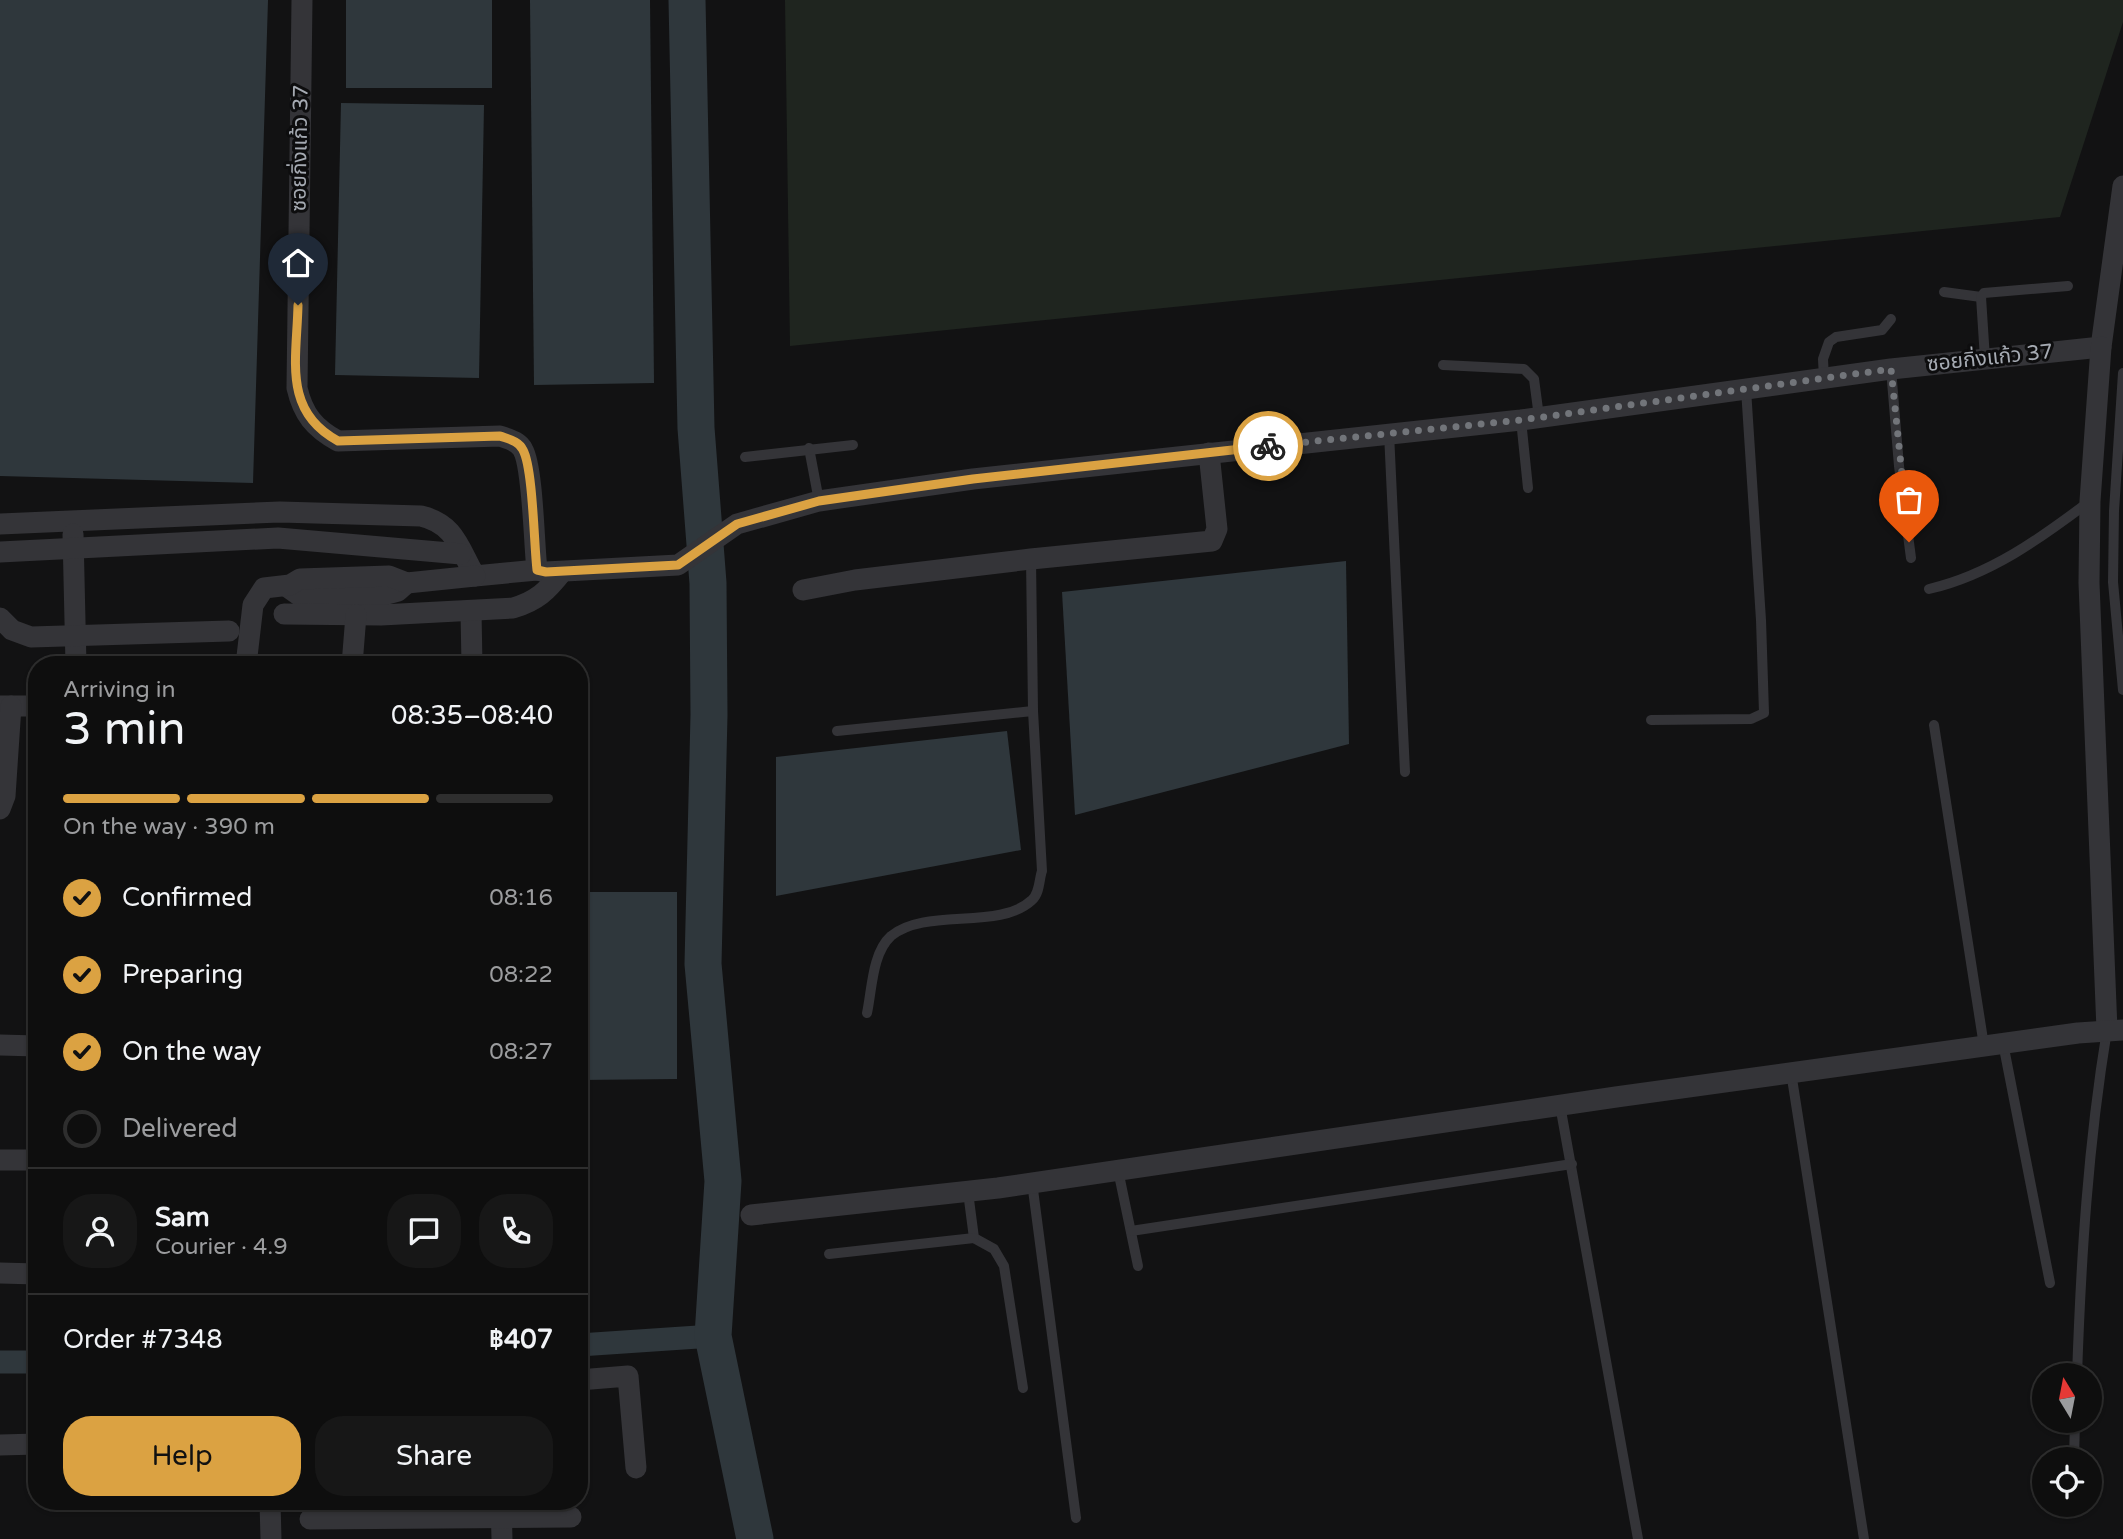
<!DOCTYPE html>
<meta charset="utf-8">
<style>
:root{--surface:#0e0e0e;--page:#171717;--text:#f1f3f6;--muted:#9b9c9e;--line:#2e2e2e;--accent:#dba242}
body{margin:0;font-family:"Varela Round","Noto Sans Thai",sans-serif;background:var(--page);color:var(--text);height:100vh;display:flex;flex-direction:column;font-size:26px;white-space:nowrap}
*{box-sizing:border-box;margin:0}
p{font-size:23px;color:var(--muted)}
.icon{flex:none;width:38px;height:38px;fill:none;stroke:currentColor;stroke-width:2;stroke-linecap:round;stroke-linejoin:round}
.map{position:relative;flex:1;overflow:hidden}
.panel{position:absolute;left:28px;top:656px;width:560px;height:854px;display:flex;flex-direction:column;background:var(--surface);border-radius:28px;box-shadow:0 2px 5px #0004,0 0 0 2px var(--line)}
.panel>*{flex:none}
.needle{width:46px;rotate:350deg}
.fabs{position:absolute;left:2032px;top:1363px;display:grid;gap:14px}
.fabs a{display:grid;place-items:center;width:70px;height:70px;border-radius:50%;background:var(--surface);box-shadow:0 2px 5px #0004,0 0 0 2px var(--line);font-size:35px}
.pin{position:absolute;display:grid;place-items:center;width:60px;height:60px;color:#fff;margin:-72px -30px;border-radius:50% 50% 50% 0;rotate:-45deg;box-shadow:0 0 7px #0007}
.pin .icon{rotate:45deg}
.courier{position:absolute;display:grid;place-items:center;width:70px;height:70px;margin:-35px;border:5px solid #dba242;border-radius:50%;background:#fff;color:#222;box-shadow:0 2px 9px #0007}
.summary em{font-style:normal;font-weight:600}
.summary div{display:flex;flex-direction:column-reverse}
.summary{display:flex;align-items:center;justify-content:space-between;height:119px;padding:0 35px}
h1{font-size:46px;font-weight:600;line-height:52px}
.bar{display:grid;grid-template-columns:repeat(4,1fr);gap:10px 7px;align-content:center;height:84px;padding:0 35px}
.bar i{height:9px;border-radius:5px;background:var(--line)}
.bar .active{background:var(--accent)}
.bar p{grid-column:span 4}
.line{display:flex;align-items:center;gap:18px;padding:0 35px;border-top:2px solid var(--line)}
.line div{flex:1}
.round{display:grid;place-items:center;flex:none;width:74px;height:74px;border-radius:28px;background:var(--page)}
ol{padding:0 35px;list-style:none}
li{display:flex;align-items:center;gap:21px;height:77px}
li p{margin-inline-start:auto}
li .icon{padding:7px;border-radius:50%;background:var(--accent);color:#111;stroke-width:4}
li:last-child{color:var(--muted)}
li i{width:38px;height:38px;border:4px solid var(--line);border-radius:50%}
.action{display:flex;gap:14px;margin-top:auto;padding:14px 35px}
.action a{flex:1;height:80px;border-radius:28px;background:var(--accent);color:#111;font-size:28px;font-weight:600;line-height:80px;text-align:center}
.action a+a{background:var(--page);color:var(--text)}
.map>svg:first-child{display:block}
.green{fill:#1f251f}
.water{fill:#2f373c}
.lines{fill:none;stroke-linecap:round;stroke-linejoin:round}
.canal{stroke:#2f373c;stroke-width:23}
.river{stroke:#2f373c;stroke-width:37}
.lane{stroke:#343438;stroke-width:10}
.street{stroke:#343438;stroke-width:21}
.done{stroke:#72757a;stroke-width:7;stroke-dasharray:0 12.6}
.route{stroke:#dba242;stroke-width:9}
.labels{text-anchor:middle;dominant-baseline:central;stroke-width:6;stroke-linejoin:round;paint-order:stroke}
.street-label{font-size:21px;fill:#a5aab2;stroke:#0d0d0e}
</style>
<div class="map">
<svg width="2123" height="1539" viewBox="0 0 2123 1539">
<rect width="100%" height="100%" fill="#121213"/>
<path class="green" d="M785 0H2123V22L2060 217 790 346Z"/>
<g class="water">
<path d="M0 0H268L253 483 0 476Z"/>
<rect x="346" y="0" width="146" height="88"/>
<path d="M530 0H650L654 383 534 385Z"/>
<path d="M341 103 484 105 479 378 335 375Z"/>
<path d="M1346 561 1349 744 1075 815 1062 592Z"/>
<path d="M1007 731 1021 850 776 896V757Z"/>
<path d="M579 892H677V1079L579 1080Z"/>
</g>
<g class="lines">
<g class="canal">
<path d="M579 1345 713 1336"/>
<path d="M0 1362H37"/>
</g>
<path class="river" d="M687 0 696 428 708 583 709 715 703 964 723 1181 713 1336 755 1539"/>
<g class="lane">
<path d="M1944 292 1981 297"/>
<path d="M1985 359 1981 297 1984 293 2068 286"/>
<path d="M1443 365 1524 369 1534 379 1539 417"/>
<path d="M1891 369 1899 466 1911 558"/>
<path d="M2123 373 2114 511 2113 582 2123 690"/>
<path d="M1824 378 1823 359 1829 342 1836 337 1882 330 1891 319"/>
<path d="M1521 420 1528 488"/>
<path d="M1389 433 1405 772"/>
<path d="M809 448 819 501"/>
<path d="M745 457 853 445"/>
<path d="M1929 589C1990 575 2041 538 2090 501"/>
<path d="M1651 720 1751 719 1764 713 1761 620 1746 389"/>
<path d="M1934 725 1984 1046"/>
<path d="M837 731 1033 711"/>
<path d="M867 1013C872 990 872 953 891 936 926 907 999 931 1032 900 1040 893 1039 879 1042 871L1033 711 1031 559"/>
<path d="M2003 1043 2050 1283"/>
<path d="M1791 1072 1864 1539"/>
<path d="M1560 1105 1638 1539"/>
<path d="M1118 1170 1138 1266"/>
<path d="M1032 1182 1076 1518"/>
<path d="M968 1192 974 1238 994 1249 1004 1266 1023 1388"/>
<path d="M1131 1231 1572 1164"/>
<path d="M829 1254 974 1238"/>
<path d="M2077 1376C2081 1259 2088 1145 2107 1030"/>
<path d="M2074 1460 2075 1421"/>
</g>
<g class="street">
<path d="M302 0 297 388C303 414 314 428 338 441L500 436C508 439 519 441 523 450 533 468 534 545 537 570L546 572 678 565 737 524 819 501 973 479 1521 420 1891 369 2101 347 2123 186"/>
<path d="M2101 347 2090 501 2089 583 2107 1030"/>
<path d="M0 524 280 512 421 516C455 524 459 548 475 576L537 570"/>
<path d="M73 534 76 665"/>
<path d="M0 552 278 538 461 554"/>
<path d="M286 586 300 596 383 595 398 591 407 583"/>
<path d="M803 590 855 580 1031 559 1212 541 1217 529 1209 453"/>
<path d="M471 612 472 665"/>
<path d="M284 614 381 615 513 608C537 601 547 591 562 572"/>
<path d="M0 618 12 630 31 637 229 631"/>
<path d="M246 665 253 605 264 588 290 585 300 579 389 576 407 583 475 576"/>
<path d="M352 665 356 615"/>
<path d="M0 706H37"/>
<path d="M0 809 5 796 11 706"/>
<path d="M0 1045 37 1046"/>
<path d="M0 1160H37"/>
<path d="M751 1215 998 1188 1616 1097 2078 1033 2123 1030"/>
<path d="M0 1273 37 1274"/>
<path d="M579 1380 628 1376 636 1468"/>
<path d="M0 1445 37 1444"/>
<path d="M270 1502 271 1539"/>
<path d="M501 1502 502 1539"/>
<path d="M310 1519 571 1517"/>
</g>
</g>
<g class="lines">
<path class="done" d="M1268 446 1521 420 1891 369 1909 542"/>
<path class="route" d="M298 305C297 358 282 411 338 441L500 436C508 439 519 441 523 450 533 468 534 545 537 570L546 572 678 565 737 524 819 501 973 479 1268 446"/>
</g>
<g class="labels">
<g class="street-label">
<text transform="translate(300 148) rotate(-89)">ซอยกิ่งแก้ว 37</text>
<text transform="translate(1990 358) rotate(-6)">ซอยกิ่งแก้ว 37</text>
</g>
</g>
</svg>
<div class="fabs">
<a><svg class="needle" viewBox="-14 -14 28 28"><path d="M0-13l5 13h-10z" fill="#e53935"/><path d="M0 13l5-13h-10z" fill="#9b9c9e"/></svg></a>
<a><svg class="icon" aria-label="locate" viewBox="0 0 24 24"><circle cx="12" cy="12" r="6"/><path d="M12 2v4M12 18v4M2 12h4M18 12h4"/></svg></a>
</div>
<div class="pin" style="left:1909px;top:542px;background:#ea580c"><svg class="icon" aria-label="bag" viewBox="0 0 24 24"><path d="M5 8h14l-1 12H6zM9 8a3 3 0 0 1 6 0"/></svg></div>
<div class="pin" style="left:298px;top:305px;background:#1f2937"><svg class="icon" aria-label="home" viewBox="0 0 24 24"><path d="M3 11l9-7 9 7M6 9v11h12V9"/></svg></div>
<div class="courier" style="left:1268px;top:446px"><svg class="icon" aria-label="bike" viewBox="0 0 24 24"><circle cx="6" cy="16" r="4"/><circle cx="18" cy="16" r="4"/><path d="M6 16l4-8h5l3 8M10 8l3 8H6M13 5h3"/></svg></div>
<section class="panel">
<div class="summary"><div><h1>3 min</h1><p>Arriving in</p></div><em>08:35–08:40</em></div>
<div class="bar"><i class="active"></i><i class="active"></i><i class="active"></i><i></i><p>On the way · 390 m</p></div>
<ol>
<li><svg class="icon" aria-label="check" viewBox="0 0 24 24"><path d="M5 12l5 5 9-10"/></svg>Confirmed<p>08:16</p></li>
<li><svg class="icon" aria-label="check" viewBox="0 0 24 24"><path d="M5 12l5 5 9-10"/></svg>Preparing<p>08:22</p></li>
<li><svg class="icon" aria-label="check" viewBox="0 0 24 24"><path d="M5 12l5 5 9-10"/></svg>On the way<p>08:27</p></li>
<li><i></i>Delivered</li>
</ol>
<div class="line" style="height:126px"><a class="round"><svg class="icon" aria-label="person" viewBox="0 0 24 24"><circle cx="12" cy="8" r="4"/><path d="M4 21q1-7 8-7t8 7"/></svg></a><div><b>Sam</b><p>Courier · 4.9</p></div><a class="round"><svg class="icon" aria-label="chat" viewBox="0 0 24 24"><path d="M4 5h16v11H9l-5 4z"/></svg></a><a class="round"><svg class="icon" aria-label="phone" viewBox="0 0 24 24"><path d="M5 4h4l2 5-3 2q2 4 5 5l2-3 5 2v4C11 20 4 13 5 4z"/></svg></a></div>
<div class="line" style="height:91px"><div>Order #7348</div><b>฿407</b></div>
<div class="action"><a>Help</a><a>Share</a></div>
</section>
</div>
